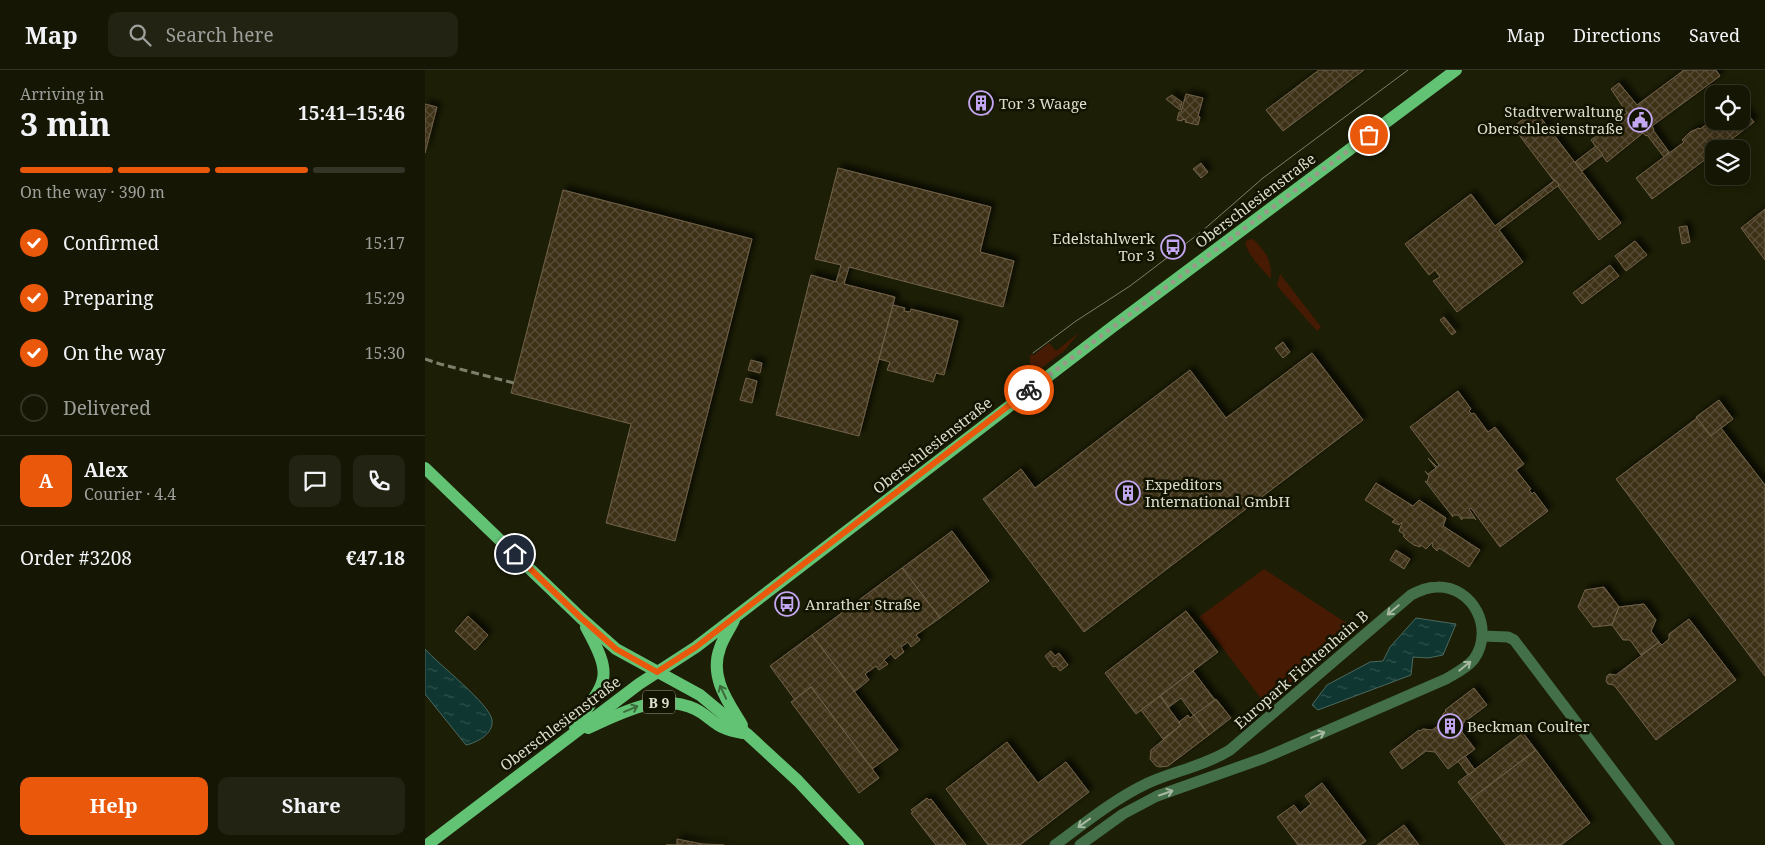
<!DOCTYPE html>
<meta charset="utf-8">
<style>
:root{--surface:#151604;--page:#222313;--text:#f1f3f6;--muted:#9d9f9a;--line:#343526;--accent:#ea580c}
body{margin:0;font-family:"Noto Serif",serif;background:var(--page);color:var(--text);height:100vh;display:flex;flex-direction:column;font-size:19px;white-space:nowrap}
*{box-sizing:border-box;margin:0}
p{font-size:16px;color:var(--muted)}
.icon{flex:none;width:28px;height:28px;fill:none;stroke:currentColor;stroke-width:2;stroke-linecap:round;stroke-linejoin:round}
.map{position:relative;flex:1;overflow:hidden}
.panel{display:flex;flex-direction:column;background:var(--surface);width:425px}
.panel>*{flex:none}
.tools{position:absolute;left:1280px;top:15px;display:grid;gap:10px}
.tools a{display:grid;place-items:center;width:45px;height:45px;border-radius:10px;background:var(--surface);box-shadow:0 2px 12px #0003,0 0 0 1px var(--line);font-size:25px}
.pin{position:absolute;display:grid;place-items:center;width:42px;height:42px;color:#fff;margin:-21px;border:2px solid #fff;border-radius:50%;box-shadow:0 1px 5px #0007}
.courier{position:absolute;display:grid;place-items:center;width:50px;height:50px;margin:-25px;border:4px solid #ea580c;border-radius:50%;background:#fff;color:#222;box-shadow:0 1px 6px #0007}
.overview em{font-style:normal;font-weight:700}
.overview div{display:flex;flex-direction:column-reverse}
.overview{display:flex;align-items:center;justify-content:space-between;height:85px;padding:0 20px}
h1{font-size:32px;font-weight:700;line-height:38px}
.bar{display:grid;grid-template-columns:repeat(4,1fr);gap:8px 5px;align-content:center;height:60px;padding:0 20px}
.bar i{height:6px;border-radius:4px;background:var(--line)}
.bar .active{background:var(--accent)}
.bar p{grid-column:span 4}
.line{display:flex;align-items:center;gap:12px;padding:0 20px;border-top:1px solid var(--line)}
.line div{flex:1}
.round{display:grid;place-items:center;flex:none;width:52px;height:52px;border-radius:10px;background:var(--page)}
ol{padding:0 20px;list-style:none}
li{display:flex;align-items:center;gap:15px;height:55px}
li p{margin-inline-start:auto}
li .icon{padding:5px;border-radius:50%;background:var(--accent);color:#fff;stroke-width:4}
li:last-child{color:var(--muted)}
li i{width:28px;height:28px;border:2px solid var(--line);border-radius:50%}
.primary-button{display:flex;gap:10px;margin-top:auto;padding:10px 20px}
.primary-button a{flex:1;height:58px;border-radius:10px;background:var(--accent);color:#fff;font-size:20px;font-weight:700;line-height:58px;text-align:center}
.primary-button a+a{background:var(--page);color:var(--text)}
header{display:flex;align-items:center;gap:30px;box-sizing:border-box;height:70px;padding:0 25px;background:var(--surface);border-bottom:1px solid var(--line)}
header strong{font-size:24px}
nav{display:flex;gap:28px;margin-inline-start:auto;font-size:18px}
.search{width:350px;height:45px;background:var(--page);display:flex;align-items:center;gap:12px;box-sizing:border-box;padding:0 18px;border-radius:10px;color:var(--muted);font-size:19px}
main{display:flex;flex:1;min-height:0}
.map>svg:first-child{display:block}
.green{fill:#471a03}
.water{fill:url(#water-ripples);stroke:#4c6960}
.building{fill:url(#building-cross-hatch);stroke:#716249;filter:url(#shadow)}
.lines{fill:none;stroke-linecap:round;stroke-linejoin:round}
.minor{stroke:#436f49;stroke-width:11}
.major{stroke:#63c375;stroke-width:12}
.tram{stroke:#7d7f6b;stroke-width:1}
.rail{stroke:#7d7f6b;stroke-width:3;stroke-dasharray:8 4;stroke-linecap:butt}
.oneway{stroke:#a6b8a0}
.oneway2{stroke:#3b6c3a}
.done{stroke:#999b88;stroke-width:5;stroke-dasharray:0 9}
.route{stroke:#ea580c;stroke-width:6}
.labels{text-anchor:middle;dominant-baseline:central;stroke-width:5;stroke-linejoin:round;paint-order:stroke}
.shield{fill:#131400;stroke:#a0a291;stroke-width:1}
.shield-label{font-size:14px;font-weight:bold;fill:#dcdfcf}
.poi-label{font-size:15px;fill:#dcdfcf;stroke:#131400;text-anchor:start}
.street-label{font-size:15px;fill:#dcdfcf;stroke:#131400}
</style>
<header>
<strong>Map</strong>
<div class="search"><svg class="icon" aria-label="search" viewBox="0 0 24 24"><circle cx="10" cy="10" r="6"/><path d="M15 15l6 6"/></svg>Search here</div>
<nav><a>Map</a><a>Directions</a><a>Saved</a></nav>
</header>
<main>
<section class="panel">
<div class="overview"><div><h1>3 min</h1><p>Arriving in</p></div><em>15:41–15:46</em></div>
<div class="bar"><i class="active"></i><i class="active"></i><i class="active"></i><i></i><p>On the way · 390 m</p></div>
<ol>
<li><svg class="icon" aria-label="check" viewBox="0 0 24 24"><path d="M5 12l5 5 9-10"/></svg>Confirmed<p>15:17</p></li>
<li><svg class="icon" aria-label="check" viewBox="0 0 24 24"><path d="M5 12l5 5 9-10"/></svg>Preparing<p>15:29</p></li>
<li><svg class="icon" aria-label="check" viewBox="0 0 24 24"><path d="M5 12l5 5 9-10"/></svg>On the way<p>15:30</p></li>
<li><i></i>Delivered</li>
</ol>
<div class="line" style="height:90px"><b class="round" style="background:var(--accent);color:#fff">A</b><div><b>Alex</b><p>Courier · 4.4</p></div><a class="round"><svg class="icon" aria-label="chat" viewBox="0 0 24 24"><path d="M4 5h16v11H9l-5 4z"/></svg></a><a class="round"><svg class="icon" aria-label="phone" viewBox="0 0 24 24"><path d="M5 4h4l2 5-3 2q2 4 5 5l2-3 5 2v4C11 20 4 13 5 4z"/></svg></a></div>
<div class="line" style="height:65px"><div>Order #3208</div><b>€47.18</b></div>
<div class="primary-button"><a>Help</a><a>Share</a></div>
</section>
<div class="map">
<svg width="1340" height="775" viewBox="0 0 1340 775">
<defs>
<pattern id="water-ripples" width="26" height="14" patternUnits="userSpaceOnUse" patternTransform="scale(1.25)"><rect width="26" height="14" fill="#0f3630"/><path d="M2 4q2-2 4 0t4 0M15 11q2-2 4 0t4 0" fill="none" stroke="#31534d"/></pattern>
<pattern id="building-cross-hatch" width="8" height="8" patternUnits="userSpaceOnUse" patternTransform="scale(1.25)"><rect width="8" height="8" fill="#3e3019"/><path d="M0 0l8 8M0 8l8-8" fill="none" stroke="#594e39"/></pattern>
<filter id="shadow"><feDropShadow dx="4.5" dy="-4.5" stdDeviation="2.5" flood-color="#0009"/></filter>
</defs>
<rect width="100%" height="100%" fill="#1c1e05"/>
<g class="green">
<path d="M828 169C841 182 847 190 846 209 835 197 825 188 820 173L823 170Z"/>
<path d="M855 204 896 257 892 261 852 216Z"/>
<path d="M655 262 639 281 598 312 597 310 605 300V285H609L624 273 631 281Z"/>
<path d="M839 499 932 560 841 635 774 547Z"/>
</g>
<g class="water">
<path d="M991 548 1031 554 1018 585 1003 588 988 587 986 605 893 640 887 635 902 615 945 592 958 591 965 577Z"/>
<path d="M0 579C13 594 65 634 67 650 69 664 51 673 41 675L0 624Z"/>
</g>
<g class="building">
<path d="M894 0H939L858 61 841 40Z"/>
<path d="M1259 0H1291L1295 6 1227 56 1229 60H1228L1244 82 1239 87 1222 65 1221 66 1218 63 1182 92 1166 70 1202 43 1186 19 1194 13 1212 35Z"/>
<path d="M761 24 778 28 773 46 775 47 773 55 760 52 761 50 757 49V51L752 50 754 42H756Z"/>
<path d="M747 25 757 32 755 40 741 29Z"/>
<path d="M554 26 567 29 563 45 545 37 547 27 554 28Z"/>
<path d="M0 34 12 37 0 83Z"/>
<path d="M1316 36 1329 52 1294 79H1289V83L1227 129 1211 108 1259 72 1257 70 1265 62 1274 58 1275 59 1289 49V51H1316Z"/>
<path d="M1110 40 1196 153 1174 170 1088 57Z"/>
<path d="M1171 76 1178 85 1157 101 1150 92Z"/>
<path d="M776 93 783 102 776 108 768 99Z"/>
<path d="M413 98 566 137 555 182 589 191 578 237 424 197 419 214 470 227 434 366 351 345 386 205 411 212 416 195 390 189Z"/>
<path d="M1130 110 1134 115 1074 160 1098 192 1032 242 1008 211 1015 207 1010 200 1004 205 980 174 1046 124 1070 156Z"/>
<path d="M138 120 327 169 250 471 181 453 206 354 86 323Z"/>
<path d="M1340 139V190L1316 158Z"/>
<path d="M1262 156 1265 172 1257 174 1254 157Z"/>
<path d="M1210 171 1222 185 1201 201 1190 186Z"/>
<path d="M1185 195 1194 206 1157 234 1148 223Z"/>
<path d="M468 235 480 238 479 241 485 242 486 239 533 251 519 305 511 303 508 312 462 300 465 292 454 289Z"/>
<path d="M1019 247 1031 262 1027 265 1015 250Z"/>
<path d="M858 272 865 282 858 288 850 278Z"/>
<path d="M887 283 938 350 659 562 558 429 596 399 610 418 765 300 801 348Z"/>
<path d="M326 290 337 293 335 303 323 300Z"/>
<path d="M321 308 332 311 327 333 315 330Z"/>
<path d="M1033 321 1046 339 1044 341 1047 344 1049 343 1063 362 1070 357 1099 394 1091 400 1106 419 1104 420 1107 424 1109 422 1123 441 1075 477 1046 438 1044 439 1051 450 1049 448H1036L1037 450 1033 445H1027L1028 447 1000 411 1002 412 1004 406 1000 401 1003 404 1011 398 1003 388 1012 397 1014 395 985 357Z"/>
<path d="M1294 330 1308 349 1286 366 1271 347Z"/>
<path d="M1272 348 1286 366 1296 358 1340 415V606L1191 409Z"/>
<path d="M951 413 988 436 994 430 1021 448 1018 456 1055 480 1044 497 1014 478 1012 481 1007 476 1008 474 1007 473 1001 479 996 475 995 477 989 475 982 470 978 466 980 465 974 461 977 453H976L974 455 967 452 970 449 940 430Z"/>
<path d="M527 461 564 511 515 548 477 498Z"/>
<path d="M971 480 985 489 979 499 965 490Z"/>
<path d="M477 498 515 548 491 565 495 570 486 577 483 572 476 577 479 582 470 589 466 584 459 590 463 594 454 600 451 596 440 604 444 610 429 622 387 565Z"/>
<path d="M1179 517 1194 537 1187 555 1168 557 1153 537 1160 520Z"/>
<path d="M1219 534 1231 550 1226 561 1234 572 1216 585 1205 570H1198L1187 555 1194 537Z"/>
<path d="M761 541 793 582 711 644 680 603Z"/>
<path d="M43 546 63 565 50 580 30 561Z"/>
<path d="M1264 549 1311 610 1231 670 1189 615 1183 614 1181 611 1182 606 1184 604 1191 605 1234 572 1237 575 1244 569V564Z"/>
<path d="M387 565 473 680 447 699 386 617 370 630 345 596Z"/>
<path d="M626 581 630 586 634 583 643 595 635 601 631 596 628 597 620 586Z"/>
<path d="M768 601 790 630 769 646 756 628 744 637 735 626Z"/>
<path d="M386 617 454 708 434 723 366 632Z"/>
<path d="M1049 618 1062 635 1038 653 1037 662 1050 679 1023 699 1010 682 1001 681 977 699 965 682 994 660 995 661 998 659 1007 660 1017 653 1018 644 1021 641 1020 640Z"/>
<path d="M735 626 756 655 738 669 716 640Z"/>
<path d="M791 629 806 648 784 665 769 645Z"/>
<path d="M763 645 765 648 769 645 784 665 743 696 735 697 731 696 725 689 726 680 756 655 754 652Z"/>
<path d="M1098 663 1111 680 1046 729 1033 712Z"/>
<path d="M582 672 613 713 641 692 664 722 595 775H563L521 719Z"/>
<path d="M1111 680 1165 753 1136 775H1081L1046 729Z"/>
<path d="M1040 686 1050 700 1043 705 1033 691Z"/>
<path d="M897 713 941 771 935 775H873L852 747 869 735 875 743 886 734 880 726Z"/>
<path d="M502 728 504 730 506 729 541 775H511L486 743 488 742 486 740Z"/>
<path d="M979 755 994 775H952Z"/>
<path d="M252 769 277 774 299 775H241H252Z"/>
</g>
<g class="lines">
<g class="minor">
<path d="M1057 566 1083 567 1089 570 1244 775"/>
<path d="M630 775C660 753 689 729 723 713 750 701 779 696 805 680L986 525C994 521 1002 517 1012 517 1048 516 1070 559 1049 589 1042 598 1031 603 1021 609L839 688 732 726 698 744 655 775"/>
</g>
<g class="major">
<path d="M0 398 156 548 191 579 275 625 322 664 373 711 433 775"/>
<path d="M309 550C305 559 298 568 295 578 284 607 303 632 317 655"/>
<path d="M150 657C181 609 190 610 161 557"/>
<path d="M163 658C197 643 233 622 270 639 281 644 289 654 299 658 305 661 312 662 318 663"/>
<path d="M2 775 214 614 271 577 686 258 1031 0"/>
</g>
<path class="tram" d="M608 283 651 251 705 216 776 162 838 108 983 0"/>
<path class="rail" d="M0 289 15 294 89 313"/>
</g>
<defs><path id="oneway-shaft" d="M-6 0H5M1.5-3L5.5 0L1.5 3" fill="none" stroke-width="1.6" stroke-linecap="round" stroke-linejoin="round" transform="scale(1.25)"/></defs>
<g class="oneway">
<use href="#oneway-shaft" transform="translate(968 540) rotate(140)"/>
<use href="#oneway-shaft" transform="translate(1040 596) rotate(-39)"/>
<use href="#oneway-shaft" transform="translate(893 665) rotate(-23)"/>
<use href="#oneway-shaft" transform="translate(741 723) rotate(-19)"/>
<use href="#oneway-shaft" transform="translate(659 753) rotate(144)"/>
</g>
<g class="oneway2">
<use href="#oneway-shaft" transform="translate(298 622) rotate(-115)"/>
<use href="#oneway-shaft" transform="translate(206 639) rotate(-23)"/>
</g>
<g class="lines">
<path class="done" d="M604 320 944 65"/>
<path class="route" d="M90 484 156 548 191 579 232 602 271 577 604 320"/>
</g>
<defs>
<g id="building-ring" transform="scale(1.25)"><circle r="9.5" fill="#131400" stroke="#c3a7f2" stroke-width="1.5"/><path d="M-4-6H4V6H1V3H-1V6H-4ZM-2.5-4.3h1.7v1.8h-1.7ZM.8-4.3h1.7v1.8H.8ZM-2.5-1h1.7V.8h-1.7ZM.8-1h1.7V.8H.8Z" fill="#c3a7f2"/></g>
<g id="civic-ring" transform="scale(1.25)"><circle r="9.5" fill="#131400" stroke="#c3a7f2" stroke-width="1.5"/><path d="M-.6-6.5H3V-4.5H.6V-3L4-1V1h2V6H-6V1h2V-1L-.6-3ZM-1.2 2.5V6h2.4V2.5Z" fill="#c3a7f2"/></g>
<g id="bus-ring" transform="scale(1.25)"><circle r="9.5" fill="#131400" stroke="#c3a7f2" stroke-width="1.5"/><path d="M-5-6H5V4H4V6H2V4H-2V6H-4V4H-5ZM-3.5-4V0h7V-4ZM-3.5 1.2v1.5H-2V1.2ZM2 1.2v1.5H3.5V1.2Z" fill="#c3a7f2"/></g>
</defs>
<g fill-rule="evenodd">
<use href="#building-ring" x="556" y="33"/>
<use href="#civic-ring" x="1215" y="50"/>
<use href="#bus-ring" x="748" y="177"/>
<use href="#building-ring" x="703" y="423"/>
<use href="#bus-ring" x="362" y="534"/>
<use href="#building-ring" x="1025" y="656"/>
</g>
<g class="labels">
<rect class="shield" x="218" y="620.5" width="32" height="23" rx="4"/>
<g class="shield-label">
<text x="234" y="632">B 9</text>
</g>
<g class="poi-label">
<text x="574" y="33">Tor 3 Waage</text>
<text x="1198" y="41" text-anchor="end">Stadtverwaltung<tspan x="1198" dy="17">Oberschlesienstraße</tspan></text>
<text x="730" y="168" text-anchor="end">Edelstahlwerk<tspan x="730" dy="17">Tor 3</tspan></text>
<text x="720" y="414">Expeditors<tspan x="720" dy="17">International GmbH</tspan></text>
<text x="380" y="534">Anrather Straße</text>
<text x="1042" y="656">Beckman Coulter</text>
</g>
<g class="street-label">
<text transform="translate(830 130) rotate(-37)">Oberschlesienstraße</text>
<text transform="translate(507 375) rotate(-38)">Oberschlesienstraße</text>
<text transform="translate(876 599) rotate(-41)">Europark Fichtenhain B</text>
<text transform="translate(135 653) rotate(-37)">Oberschlesienstraße</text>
</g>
</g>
</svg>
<div class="tools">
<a><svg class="icon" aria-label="locate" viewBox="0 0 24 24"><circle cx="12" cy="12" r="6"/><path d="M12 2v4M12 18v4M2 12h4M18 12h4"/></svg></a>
<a><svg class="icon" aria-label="layers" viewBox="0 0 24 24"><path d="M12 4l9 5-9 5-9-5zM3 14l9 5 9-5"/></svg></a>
</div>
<div class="pin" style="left:944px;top:65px;background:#ea580c"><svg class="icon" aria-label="bag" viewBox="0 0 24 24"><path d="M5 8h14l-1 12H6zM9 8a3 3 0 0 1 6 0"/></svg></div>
<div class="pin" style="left:90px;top:484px;background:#1f2937"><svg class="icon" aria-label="home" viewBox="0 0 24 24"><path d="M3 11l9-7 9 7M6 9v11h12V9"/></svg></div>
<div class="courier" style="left:604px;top:320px"><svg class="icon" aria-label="bike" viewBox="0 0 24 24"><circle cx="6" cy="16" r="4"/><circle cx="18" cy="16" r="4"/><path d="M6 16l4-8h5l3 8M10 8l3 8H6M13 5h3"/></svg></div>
</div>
</main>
